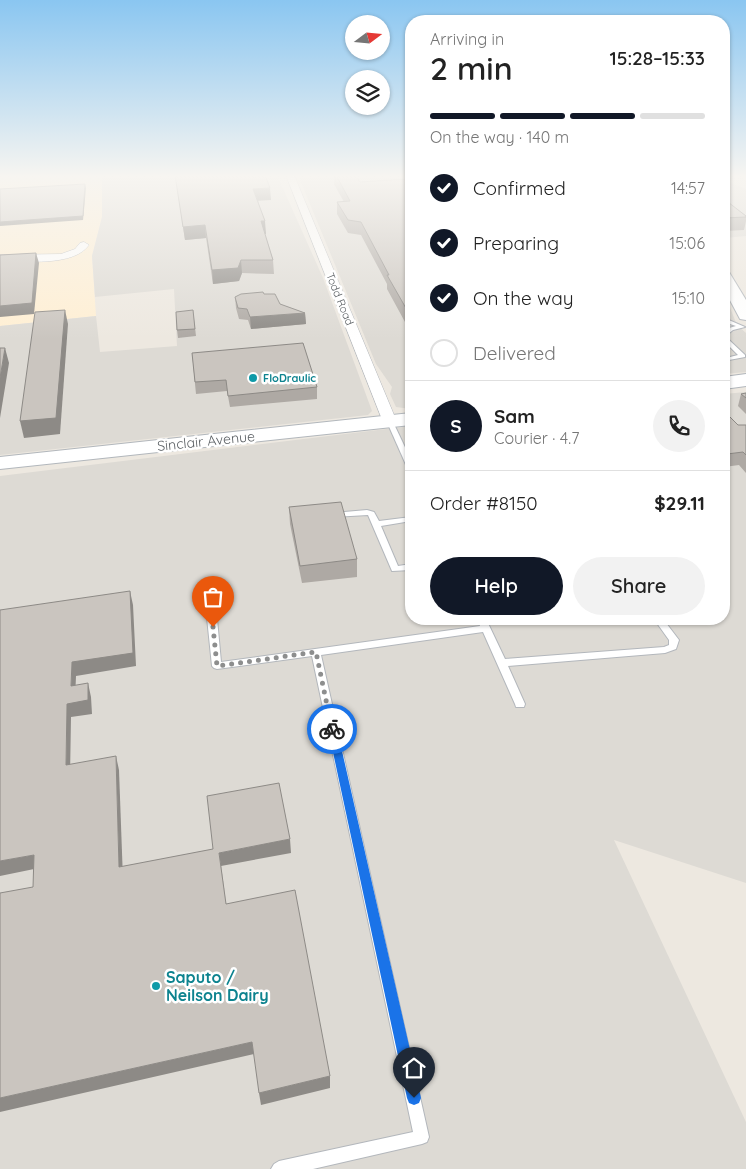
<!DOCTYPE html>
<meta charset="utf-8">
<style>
:root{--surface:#fff;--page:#f2f2f2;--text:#222;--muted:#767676;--line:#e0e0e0;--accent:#111827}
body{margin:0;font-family:Quicksand,sans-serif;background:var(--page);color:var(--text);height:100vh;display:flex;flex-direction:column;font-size:19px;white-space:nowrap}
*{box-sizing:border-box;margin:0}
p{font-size:16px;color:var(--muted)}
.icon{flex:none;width:28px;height:28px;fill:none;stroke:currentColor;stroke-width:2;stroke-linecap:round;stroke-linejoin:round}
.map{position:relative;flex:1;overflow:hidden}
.panel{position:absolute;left:405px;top:15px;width:325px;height:610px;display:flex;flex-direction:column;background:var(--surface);border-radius:20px;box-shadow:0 1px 4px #0004}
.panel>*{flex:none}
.needle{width:32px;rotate:74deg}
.controls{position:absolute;left:345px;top:15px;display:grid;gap:10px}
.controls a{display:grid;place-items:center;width:45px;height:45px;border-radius:50%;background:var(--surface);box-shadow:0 1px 4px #0004;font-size:25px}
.pin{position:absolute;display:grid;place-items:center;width:42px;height:42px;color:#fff;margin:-51px -21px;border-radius:50% 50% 50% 0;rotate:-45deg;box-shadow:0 0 5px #0007}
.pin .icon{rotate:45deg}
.courier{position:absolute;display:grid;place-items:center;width:50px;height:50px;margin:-25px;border:4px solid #1a73e8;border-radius:50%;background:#fff;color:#222;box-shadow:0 1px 6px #0007}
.summary em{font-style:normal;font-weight:600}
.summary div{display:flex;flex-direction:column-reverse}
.summary{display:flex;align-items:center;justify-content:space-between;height:85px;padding:0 25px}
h1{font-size:32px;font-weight:600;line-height:38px}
.bar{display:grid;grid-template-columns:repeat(4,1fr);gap:8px 5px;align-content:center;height:60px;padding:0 25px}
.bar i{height:6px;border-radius:4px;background:var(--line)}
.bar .active{background:var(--accent)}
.bar p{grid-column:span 4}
.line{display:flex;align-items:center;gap:12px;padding:0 25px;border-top:1px solid var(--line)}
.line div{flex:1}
.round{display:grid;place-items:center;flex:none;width:52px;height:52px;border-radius:26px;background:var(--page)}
ol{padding:0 25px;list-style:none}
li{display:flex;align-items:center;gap:15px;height:55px}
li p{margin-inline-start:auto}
li .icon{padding:5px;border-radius:50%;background:var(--accent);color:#fff;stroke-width:4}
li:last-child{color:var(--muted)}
li i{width:28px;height:28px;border:2px solid var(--line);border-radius:50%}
.button{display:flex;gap:10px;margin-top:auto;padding:10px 25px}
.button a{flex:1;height:58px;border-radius:30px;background:var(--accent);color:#fff;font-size:20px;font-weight:600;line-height:58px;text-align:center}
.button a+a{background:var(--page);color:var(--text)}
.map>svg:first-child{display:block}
.commercial{fill:#ffefd3}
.industrial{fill:#dddad4}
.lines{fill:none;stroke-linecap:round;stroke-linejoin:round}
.lane-casing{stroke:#b3b7bc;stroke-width:2}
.street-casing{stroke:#b3b7bc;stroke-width:1}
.secondary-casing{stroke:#b2b7bc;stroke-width:2}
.lane{fill:#fff;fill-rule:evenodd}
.street{fill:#fff;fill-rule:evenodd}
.secondary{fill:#fff;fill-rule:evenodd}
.wall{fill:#aea9a4}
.shaded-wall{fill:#8d8a86}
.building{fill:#cac5bf;stroke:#8d8a86}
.route{fill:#1a73e8}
.done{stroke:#8d8e8e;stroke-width:5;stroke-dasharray:0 9}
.culture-dot{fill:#0f9aa8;stroke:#fff;stroke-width:2}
.labels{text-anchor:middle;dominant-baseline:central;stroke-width:5;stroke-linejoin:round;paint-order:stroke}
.far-street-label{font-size:11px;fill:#595e62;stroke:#fff}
.far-culture-label{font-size:11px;font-weight:bold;fill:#0d838f;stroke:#fff;text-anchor:start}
.street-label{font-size:14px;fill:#595e62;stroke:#fff}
.near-culture-label{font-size:16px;font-weight:bold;fill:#0d838f;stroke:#fff;text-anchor:start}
</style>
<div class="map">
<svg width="746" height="1169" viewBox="0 0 746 1169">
<rect width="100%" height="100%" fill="#ede8e0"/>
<path class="commercial" d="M0 175H102V217L92 256 96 316 0 326Z"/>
<g class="industrial">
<path d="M102 175H277L323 278 372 411 368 415 0 455V326L96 316 100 352 177 346 174 289 95 297 92 256 102 217Z"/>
<path d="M298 175H411V409L396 407 390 394 392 387 376 364Z"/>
<path d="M724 180 746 189V236L724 238Z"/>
<path d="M724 293 737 325 746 333V372L724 374Z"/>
<path d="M746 392V883L614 840 746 1122V1169H0V476L411 426V619H724V394Z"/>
</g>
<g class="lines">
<g class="lane-casing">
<g id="lane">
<path d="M724 318 745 327 733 330 728 334V339L745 355V357L729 360 726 358 738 355 724 341V331L729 328 736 326 724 322Z"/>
<path d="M390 420 393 422 411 460V469L407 467 387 422Z"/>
<path d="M367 510 374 512 379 521 411 517V521L381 526 398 566 411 564V570L392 571 368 515 333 517 329 515 333 513Z"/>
<path d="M211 605 216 608 221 662 480 626 478 619H486L505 659 664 647 669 645V640L654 619H663L679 640 676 649 665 653 508 666 525 704 524 707H516L515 704 483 632 321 655 429 1137 427 1142 422 1144 313 1169H271L274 1164 279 1161 413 1132 312 656 217 669 214 668 212 666 206 608Z"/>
</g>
</g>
<g class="street-casing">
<g id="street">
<path d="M286 175H294L397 422 395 425 390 426 383 422Z"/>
<path d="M84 242 89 245C73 267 25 261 0 261V255L61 254 75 249 80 243Z"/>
</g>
</g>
<g class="secondary-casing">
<g id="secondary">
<path d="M724 270 729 272 746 300V320L740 319 724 289Z"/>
<path d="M746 374V386L724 389V377Z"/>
<path d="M411 413V425L0 469V457Z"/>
</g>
</g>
<use href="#lane" class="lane"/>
<use href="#street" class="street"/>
<use href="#secondary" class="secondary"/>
</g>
<g class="wall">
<path d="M175 175 271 200H258L266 234H265L273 260 274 274 242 273 239 281 213 284 206 238 185 240Z"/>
<path d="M334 175H355L360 182 411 187V333L387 289V284L361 235 348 233 337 214V202H344L334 184Z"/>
<path d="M724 199 746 216V221L744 230 724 231Z"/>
<path d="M264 294 280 304 305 313 306 324 251 329 248 320 239 319 236 308 235 297Z"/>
<path d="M193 310 196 336 178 338 177 330Z"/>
<path d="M192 353 317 387V399L230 407 227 391 196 394Z"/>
<path d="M746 393V414L738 406 741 394Z"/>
<path d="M724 411 738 425H746V473L739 465 724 467Z"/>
<path d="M289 507 357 559V577L302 583 290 524Z"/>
</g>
<g class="shaded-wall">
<path d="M85 184 86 188 83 220 0 226V222Z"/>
<path d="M270 188 271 200 254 201 253 189Z"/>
<path d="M261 221H265L266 234H262Z"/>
<path d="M205 225 206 238 185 240 183 227Z"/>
<path d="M36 253 39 263 34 314 0 317V306Z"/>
<path d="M241 260 242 273 239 281 213 284 212 270Z"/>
<path d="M65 310 68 324 60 434 24 438 20 421Z"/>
<path d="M305 313 306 324 251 329 250 317Z"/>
<path d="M5 348 9 363 0 418V378Z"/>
<path d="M130 591 133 605 136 666 76 676 75 700 71 686 72 662Z"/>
<path d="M88 683 91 697 92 714 71 717 70 778 66 765 67 704Z"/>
<path d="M116 756 119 770 123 880 119 867Z"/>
<path d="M290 839 291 853 221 866 228 917 219 853Z"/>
<path d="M34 855 39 868 0 876V861Z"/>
<path d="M252 1042 254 1054 0 1112V1098Z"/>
<path d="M330 1076V1088L261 1105 259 1093Z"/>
</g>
<g class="building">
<path d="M175 175H265L270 188 253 189 265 221H261L273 260H241L238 268 212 270 205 225 183 227Z"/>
<path d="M336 175H355L360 182 406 179 411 187V317L387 275H389L361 222 348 220 337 202 350 201Z"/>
<path d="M85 184 83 216 0 222V189Z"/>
<path d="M724 199 746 216V217L724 218Z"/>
<path d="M36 253 32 303 0 306V255Z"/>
<path d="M263 292 264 294H275L280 304 305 313 250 317 247 309 238 308 235 297 241 294Z"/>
<path d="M65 310 56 418 20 421 35 312Z"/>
<path d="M193 310 195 329 177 330 176 312Z"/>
<path d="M303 343 317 387 228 396 226 380 195 382 192 353Z"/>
<path d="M0 348H5L0 378Z"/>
<path d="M746 393V398L741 394Z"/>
<path d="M724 411 738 425H746V455L743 452 727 454 724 451Z"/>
<path d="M341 502 357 559 300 566 289 507Z"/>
<path d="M130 591 133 653 72 662 71 686 88 683V700L67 704 66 765 116 756 119 867 213 849 207 796 279 783 290 839 219 853 226 904 295 890 330 1076 259 1093 252 1042 0 1098V893L33 887 34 855 0 861V610Z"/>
</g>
<linearGradient id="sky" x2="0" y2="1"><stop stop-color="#8ac6f1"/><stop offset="0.52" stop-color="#f7f5f1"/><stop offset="1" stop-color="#f7f5f1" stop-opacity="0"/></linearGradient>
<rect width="746" height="339" fill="url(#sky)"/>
<path class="route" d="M332 725 337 729 421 1098 419 1103 414 1105 409 1103 407 1098 328 729Z"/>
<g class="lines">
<path class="done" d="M213 627 217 666 316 652 332 729"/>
</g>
<g class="culture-dot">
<circle cx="253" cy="378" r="5"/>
<circle cx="156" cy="986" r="5"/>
</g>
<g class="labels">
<g class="far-street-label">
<text transform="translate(340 299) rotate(68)">Todd Road</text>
</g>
<g class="far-culture-label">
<text x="263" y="378">FloDraulic</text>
</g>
<g class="street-label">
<text transform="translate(206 441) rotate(-6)">Sinclair Avenue</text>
</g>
<g class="near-culture-label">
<text x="166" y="977">Saputo /<tspan x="166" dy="18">Neilson Dairy</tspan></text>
</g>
</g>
</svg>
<div class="controls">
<a><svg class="needle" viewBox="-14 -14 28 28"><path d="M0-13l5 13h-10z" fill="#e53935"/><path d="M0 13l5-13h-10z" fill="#767676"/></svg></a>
<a><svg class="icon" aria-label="layers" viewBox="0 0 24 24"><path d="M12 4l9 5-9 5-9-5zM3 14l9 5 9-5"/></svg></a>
</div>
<div class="pin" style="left:213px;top:627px;background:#ea580c"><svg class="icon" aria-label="bag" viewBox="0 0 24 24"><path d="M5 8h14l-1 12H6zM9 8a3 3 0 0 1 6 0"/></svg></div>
<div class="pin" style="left:414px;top:1098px;background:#1f2937"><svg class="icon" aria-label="home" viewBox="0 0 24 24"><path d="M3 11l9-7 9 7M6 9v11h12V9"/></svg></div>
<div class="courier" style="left:332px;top:729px"><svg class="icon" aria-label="bike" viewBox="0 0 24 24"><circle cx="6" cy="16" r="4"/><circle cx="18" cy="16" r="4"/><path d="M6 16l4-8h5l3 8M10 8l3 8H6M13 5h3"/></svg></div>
<section class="panel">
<div class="summary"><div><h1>2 min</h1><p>Arriving in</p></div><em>15:28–15:33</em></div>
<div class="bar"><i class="active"></i><i class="active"></i><i class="active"></i><i></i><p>On the way · 140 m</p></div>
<ol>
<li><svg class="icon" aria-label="check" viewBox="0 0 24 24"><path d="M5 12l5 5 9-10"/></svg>Confirmed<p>14:57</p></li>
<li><svg class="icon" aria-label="check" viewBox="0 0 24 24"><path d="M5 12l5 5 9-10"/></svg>Preparing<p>15:06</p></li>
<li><svg class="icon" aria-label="check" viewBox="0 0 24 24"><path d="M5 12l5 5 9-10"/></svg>On the way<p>15:10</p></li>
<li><i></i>Delivered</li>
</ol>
<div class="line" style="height:90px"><b class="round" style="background:var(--accent);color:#fff">S</b><div><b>Sam</b><p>Courier · 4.7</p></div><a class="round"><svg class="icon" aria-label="phone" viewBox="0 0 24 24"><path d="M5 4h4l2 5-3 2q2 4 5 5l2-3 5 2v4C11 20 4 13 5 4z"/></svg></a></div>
<div class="line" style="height:65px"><div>Order #8150</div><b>$29.11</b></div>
<div class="button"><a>Help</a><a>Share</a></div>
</section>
</div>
